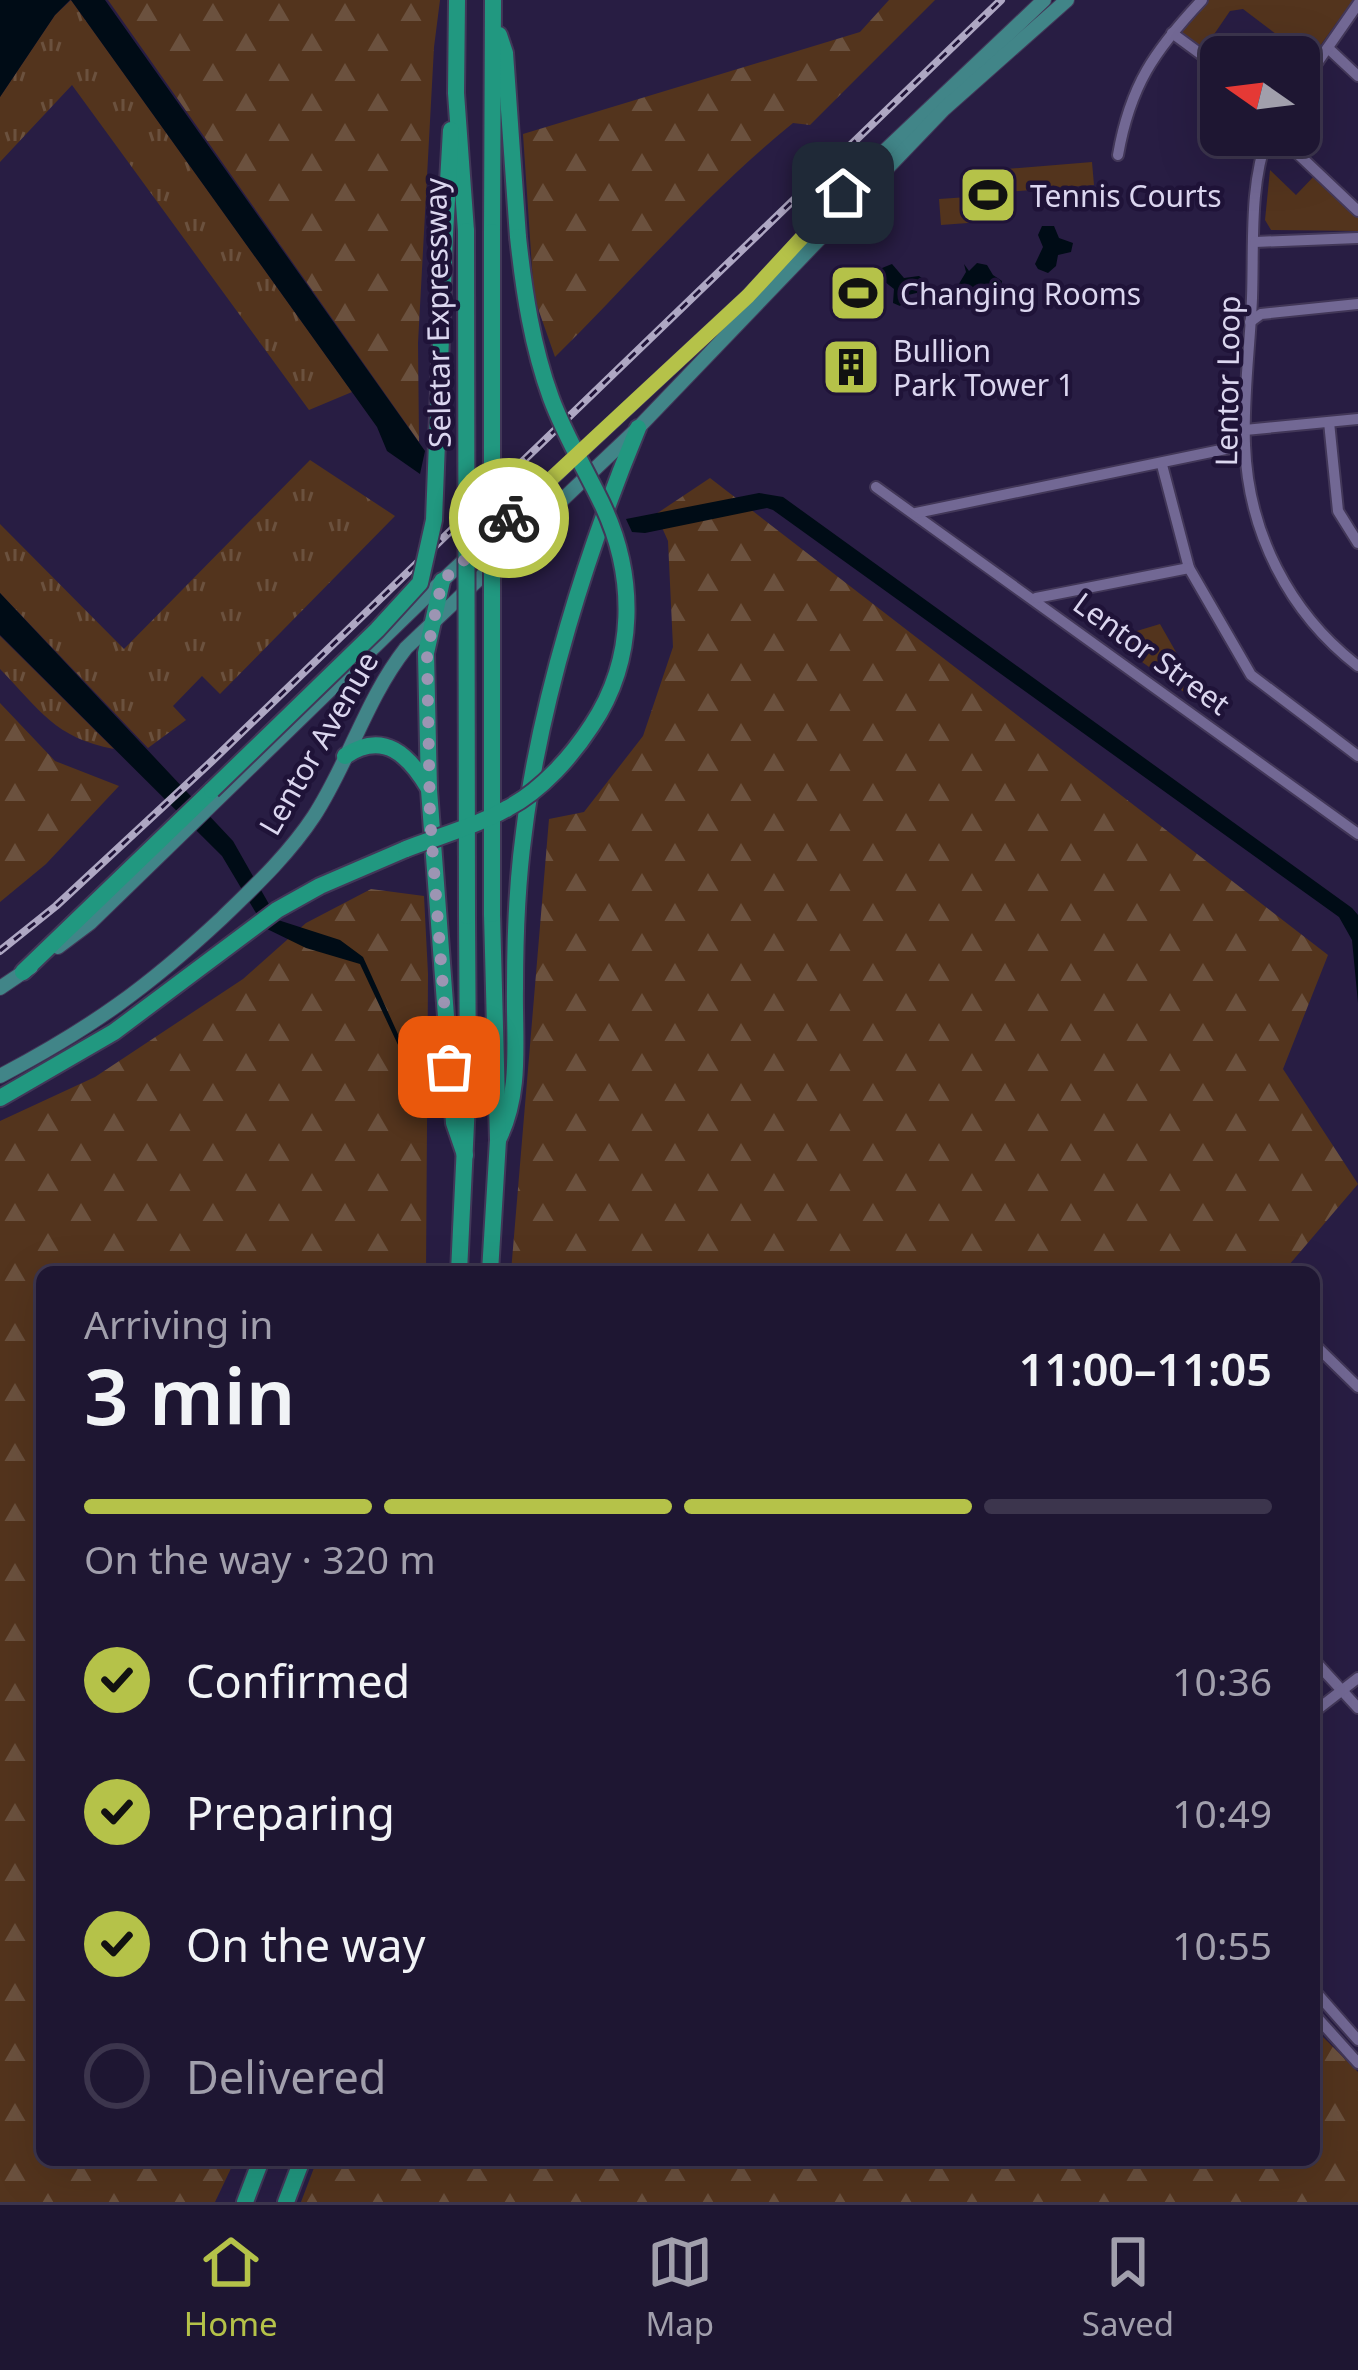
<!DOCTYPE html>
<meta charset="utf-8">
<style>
:root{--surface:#1e1632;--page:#261f3a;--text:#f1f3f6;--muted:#a19fac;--line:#3c354d;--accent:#b5c249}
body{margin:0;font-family:"Noto Sans",sans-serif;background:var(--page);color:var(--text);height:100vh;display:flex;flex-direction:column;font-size:45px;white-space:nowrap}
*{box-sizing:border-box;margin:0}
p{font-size:39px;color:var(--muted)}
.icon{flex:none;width:66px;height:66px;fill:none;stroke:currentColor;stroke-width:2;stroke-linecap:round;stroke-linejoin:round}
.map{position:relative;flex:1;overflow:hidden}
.drawer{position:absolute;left:36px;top:1266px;width:1284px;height:900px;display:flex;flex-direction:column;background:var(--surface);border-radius:18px;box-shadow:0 12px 48px #0002,0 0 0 3px var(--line)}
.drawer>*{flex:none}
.needle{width:78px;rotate:284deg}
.buttons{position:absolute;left:1200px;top:36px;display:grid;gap:24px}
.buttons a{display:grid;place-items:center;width:120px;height:120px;border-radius:18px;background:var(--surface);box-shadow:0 12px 48px #0002,0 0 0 3px var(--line);font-size:60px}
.pin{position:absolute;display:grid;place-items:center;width:102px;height:102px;color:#fff;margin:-51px;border-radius:24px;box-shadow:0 6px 18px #0006}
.courier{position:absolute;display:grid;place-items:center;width:120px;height:120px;margin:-60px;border:9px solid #b5c249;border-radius:50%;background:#fff;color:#222;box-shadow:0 3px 15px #0007}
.headline em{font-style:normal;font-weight:600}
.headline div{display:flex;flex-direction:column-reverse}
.headline{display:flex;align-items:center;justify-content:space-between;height:204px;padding:0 48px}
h1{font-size:78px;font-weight:600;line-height:90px}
.bar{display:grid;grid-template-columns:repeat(4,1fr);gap:18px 12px;align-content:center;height:144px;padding:0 48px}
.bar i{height:15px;border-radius:9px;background:var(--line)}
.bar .active{background:var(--accent)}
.bar p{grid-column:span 4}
ol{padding:0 48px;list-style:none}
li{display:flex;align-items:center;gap:36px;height:132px}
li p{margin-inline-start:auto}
li .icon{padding:12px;border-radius:50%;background:var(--accent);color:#111;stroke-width:4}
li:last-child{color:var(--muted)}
li i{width:66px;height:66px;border:6px solid var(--line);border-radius:50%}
.tabs{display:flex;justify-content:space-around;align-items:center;height:168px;border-top:3px solid var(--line);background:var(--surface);font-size:33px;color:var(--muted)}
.tabs a{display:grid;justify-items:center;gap:6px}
.tabs .active{color:var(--accent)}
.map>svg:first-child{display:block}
.grass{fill:url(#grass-tufts)}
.forest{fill:url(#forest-firs)}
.park{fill:#53341d}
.water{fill:#000c16}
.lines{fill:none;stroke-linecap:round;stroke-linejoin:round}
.minor-casing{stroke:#423758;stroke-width:14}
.major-casing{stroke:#423758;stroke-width:16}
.highway-casing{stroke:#423758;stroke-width:20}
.minor{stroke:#726894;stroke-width:10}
.major{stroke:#418588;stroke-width:14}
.highway{stroke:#219880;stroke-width:16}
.rail-casing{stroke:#aea7c3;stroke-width:8}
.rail{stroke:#1f1338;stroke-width:3;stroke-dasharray:9;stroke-linecap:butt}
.highway-bridge-casing{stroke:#423758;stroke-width:20;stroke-linecap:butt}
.highway-bridge{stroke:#219880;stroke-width:16}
.done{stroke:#9c95b3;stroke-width:12;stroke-dasharray:0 21.6}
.route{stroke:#b5c249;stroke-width:15}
.labels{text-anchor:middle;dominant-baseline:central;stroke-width:9;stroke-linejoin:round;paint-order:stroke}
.poi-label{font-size:30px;fill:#dbd6ef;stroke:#1f1338;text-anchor:start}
.street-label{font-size:30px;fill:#dbd6ef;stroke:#1f1338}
</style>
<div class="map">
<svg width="1358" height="2202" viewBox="0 0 1358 2202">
<defs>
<pattern id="grass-tufts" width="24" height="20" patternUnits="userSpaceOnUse" patternTransform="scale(3)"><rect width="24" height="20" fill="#53341d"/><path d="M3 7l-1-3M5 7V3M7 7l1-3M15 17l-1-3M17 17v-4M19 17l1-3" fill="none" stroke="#6b513e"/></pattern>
<pattern id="forest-firs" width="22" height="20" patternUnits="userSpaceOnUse" patternTransform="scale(3)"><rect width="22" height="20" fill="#53341d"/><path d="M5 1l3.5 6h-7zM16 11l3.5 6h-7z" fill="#6b513e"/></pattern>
</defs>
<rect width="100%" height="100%" fill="#281d43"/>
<g class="grass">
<path d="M71 0 352 392 309 410 72 85 0 162V97L55 15Z"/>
<path d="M310 460 395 516 220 694 202 676 173 706 186 720 148 748 0 593V524L124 649Z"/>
<path d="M0 636 114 749C55 738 40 710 0 669Z"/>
</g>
<g class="forest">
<path d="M108 0H440L434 47 418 343 419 442Z"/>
<path d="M889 0H935L810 125 793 123C705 194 635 278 555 357L534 297 523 134 860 32Z"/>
<path d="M710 478 1328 955 1283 1069 1358 1184 1283 1272H511L549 819 584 812 643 736 673 647 668 541 656 514Z"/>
<path d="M0 703 55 761 119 786 46 864 0 902Z"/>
<path d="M371 889 424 896 428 974 426 1272H42V2160H235L215 2202H0V1121L95 1077 243 979 306 923Z"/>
<path d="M1314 2028 1358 2072V2202H301L317 2160H1314Z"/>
</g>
<g class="park">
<path d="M1209 0H1353L1310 60 1243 9 1230 11 1204 49 1179 30Z"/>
<path d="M1092 162 1094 185 994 193 995 221 941 225 939 199 982 196 981 171Z"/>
<path d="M1270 170 1296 195 1316 174 1358 213V231L1271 230 1265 220Z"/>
<path d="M1160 624 1209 710 1096 629H1110L1120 636Z"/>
</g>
<g class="water">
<path d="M0 0H70L55 15 0 97Z"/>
<path d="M71 0H105L425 451 420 474 387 451 377 427Z"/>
<path d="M1042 226H1054L1059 238 1073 243 1071 252 1058 255 1056 266 1048 273 1038 269 1035 264 1043 247 1038 235Z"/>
<path d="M977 263 987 265 993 275 1002 281 1000 289 986 297 971 296 965 288 955 298 940 293 957 287 966 272 964 264 969 271Z"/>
<path d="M892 264 904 278 919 276 927 282 925 291 908 295 900 306 893 303 894 289 880 278 882 268Z"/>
<path d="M759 493 783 497 1352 908 1358 915V1003L1352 940 1339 917 773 510 767 508 645 533 632 532 626 519Z"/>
<path d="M0 593 233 841 278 920 340 940 363 957 402 1043 429 1072 431 1085 399 1047 360 964 306 948 265 928 222 856 0 635Z"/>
</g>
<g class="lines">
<g class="minor-casing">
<g id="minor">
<path d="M1172 33 1221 69"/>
<path d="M1328 48 1358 76"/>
<path d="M1299 89 1358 4"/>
<path d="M1268 135C1249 186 1254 244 1252 298 1250 347 1243 397 1245 445 1248 532 1289 613 1358 666"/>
<path d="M1278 135 1358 211"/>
<path d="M1118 155C1130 86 1154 51 1202 0"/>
<path d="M1255 242 1358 238"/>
<path d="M1250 322 1261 314 1358 304"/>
<path d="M1329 422 1338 511 1358 543"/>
<path d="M1245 430 1358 419"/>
<path d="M1162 465 1189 568 1251 675 1358 756"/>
<path d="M876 487 1358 834"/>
<path d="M916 513 1245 445"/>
<path d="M1036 598 1189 568"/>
<path d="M1314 1344 1358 1387"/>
<path d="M1314 1660 1358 1708"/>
<path d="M1314 1712 1358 1678"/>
<path d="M1314 1990 1358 2040"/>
<path d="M1314 2014 1358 2063"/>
</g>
</g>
<g class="major-casing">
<g id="major">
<path d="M58 947 90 923 442 581 748 296 874 161 1044 0"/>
<path d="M0 988 31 967"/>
<path d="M0 1076C91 1028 147 988 222 918 255 886 289 854 314 816 349 762 366 699 406 648L638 428 944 109 1067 0"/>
</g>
</g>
<g class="highway-casing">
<g id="highway">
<path d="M457 0 456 93 466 231"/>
<path d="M499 35 505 53 518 237"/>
<path d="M492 232 493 0"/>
<path d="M445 234 451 130"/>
<path d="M442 581 426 653 429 790 454 1123 465 1155"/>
<path d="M345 756C384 730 409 755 429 789"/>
<path d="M23 972 212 790"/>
<path d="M0 1098 114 1032 277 910 320 886 406 849"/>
<path d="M498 1140C522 1092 514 1040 515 988 515 936 517 883 524 832 540 700 587 551 638 428"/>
<path d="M459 1272 468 1081 467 916"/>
<path d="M490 1272 498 1140 492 914"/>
<path d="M245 2202 261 2160"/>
<path d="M286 2202 302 2160"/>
</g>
</g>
<use href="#minor" class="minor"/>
<use href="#major" class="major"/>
<use href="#highway" class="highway"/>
<g class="rail-casing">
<path id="rail" d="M0 951 56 906 212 761 1001 0"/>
</g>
<use href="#rail" class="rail"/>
<g class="highway-bridge-casing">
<g id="highway-bridge">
<path d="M466 231 467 916"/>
<path d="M492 232V914"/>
<path d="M212 790 377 630 420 583 434 520 445 234"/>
<path d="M406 849C439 836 477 826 508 808 542 790 572 756 592 725 636 659 636 577 603 506 586 470 565 436 551 398 532 346 524 292 518 237"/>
</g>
</g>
<use href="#highway-bridge" class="highway-bridge"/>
</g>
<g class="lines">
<path class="done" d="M449 1067 430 817 427 653 442 581 509 518"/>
<path class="route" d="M509 518 748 296 843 193"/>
</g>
<defs>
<g id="stadium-square" transform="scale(3)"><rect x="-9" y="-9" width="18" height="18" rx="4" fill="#b5c249" stroke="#1f1338"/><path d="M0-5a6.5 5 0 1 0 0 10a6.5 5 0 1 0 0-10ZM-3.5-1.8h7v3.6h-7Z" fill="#111"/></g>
<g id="building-square" transform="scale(3)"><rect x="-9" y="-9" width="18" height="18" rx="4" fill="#b5c249" stroke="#1f1338"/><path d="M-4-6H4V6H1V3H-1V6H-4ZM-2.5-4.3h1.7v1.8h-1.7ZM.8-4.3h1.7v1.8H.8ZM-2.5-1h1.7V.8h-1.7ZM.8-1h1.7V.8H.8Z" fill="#111"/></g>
</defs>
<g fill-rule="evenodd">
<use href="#stadium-square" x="988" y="195"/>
<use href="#stadium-square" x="858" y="293"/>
<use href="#building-square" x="851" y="367"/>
</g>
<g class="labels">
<g class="poi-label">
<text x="1030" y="195">Tennis Courts</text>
<text x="900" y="293">Changing Rooms</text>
<text x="893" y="350">Bullion<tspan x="893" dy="34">Park Tower 1</tspan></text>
</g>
<g class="street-label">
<text transform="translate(437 313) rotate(-91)">Seletar Expressway</text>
<text transform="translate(1227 381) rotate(-89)">Lentor Loop</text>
<text transform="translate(1152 653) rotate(36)">Lentor Street</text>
<text transform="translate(318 743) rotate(-60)">Lentor Avenue</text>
</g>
</g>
</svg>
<div class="buttons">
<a><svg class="needle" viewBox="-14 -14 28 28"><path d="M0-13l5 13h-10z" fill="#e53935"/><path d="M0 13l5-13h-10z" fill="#a19fac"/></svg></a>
</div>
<div class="pin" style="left:449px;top:1067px;background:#ea580c"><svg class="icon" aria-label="bag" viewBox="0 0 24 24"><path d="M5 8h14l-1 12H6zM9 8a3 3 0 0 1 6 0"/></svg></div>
<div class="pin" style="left:843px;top:193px;background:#1f2937"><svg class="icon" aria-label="home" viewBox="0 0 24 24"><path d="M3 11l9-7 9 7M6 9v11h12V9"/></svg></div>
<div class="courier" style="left:509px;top:518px"><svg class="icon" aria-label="bike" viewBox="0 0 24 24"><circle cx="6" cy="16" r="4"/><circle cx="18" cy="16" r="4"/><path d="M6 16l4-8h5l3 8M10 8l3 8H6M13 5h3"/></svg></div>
<section class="drawer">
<div class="headline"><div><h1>3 min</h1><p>Arriving in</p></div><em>11:00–11:05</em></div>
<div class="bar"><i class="active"></i><i class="active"></i><i class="active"></i><i></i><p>On the way · 320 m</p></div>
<ol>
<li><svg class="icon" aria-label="check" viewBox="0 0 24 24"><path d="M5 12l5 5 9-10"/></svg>Confirmed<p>10:36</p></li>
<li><svg class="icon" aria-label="check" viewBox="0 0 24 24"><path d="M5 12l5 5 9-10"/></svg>Preparing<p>10:49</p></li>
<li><svg class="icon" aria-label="check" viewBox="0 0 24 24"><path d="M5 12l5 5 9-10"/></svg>On the way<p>10:55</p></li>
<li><i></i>Delivered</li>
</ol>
</section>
</div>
<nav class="tabs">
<a class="active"><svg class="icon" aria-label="home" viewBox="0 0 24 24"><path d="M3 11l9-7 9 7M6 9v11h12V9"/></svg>Home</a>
<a><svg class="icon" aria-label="map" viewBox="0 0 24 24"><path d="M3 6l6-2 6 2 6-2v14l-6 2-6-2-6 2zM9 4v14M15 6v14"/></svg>Map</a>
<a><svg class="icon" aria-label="saved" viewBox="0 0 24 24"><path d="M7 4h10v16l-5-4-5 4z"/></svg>Saved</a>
</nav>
